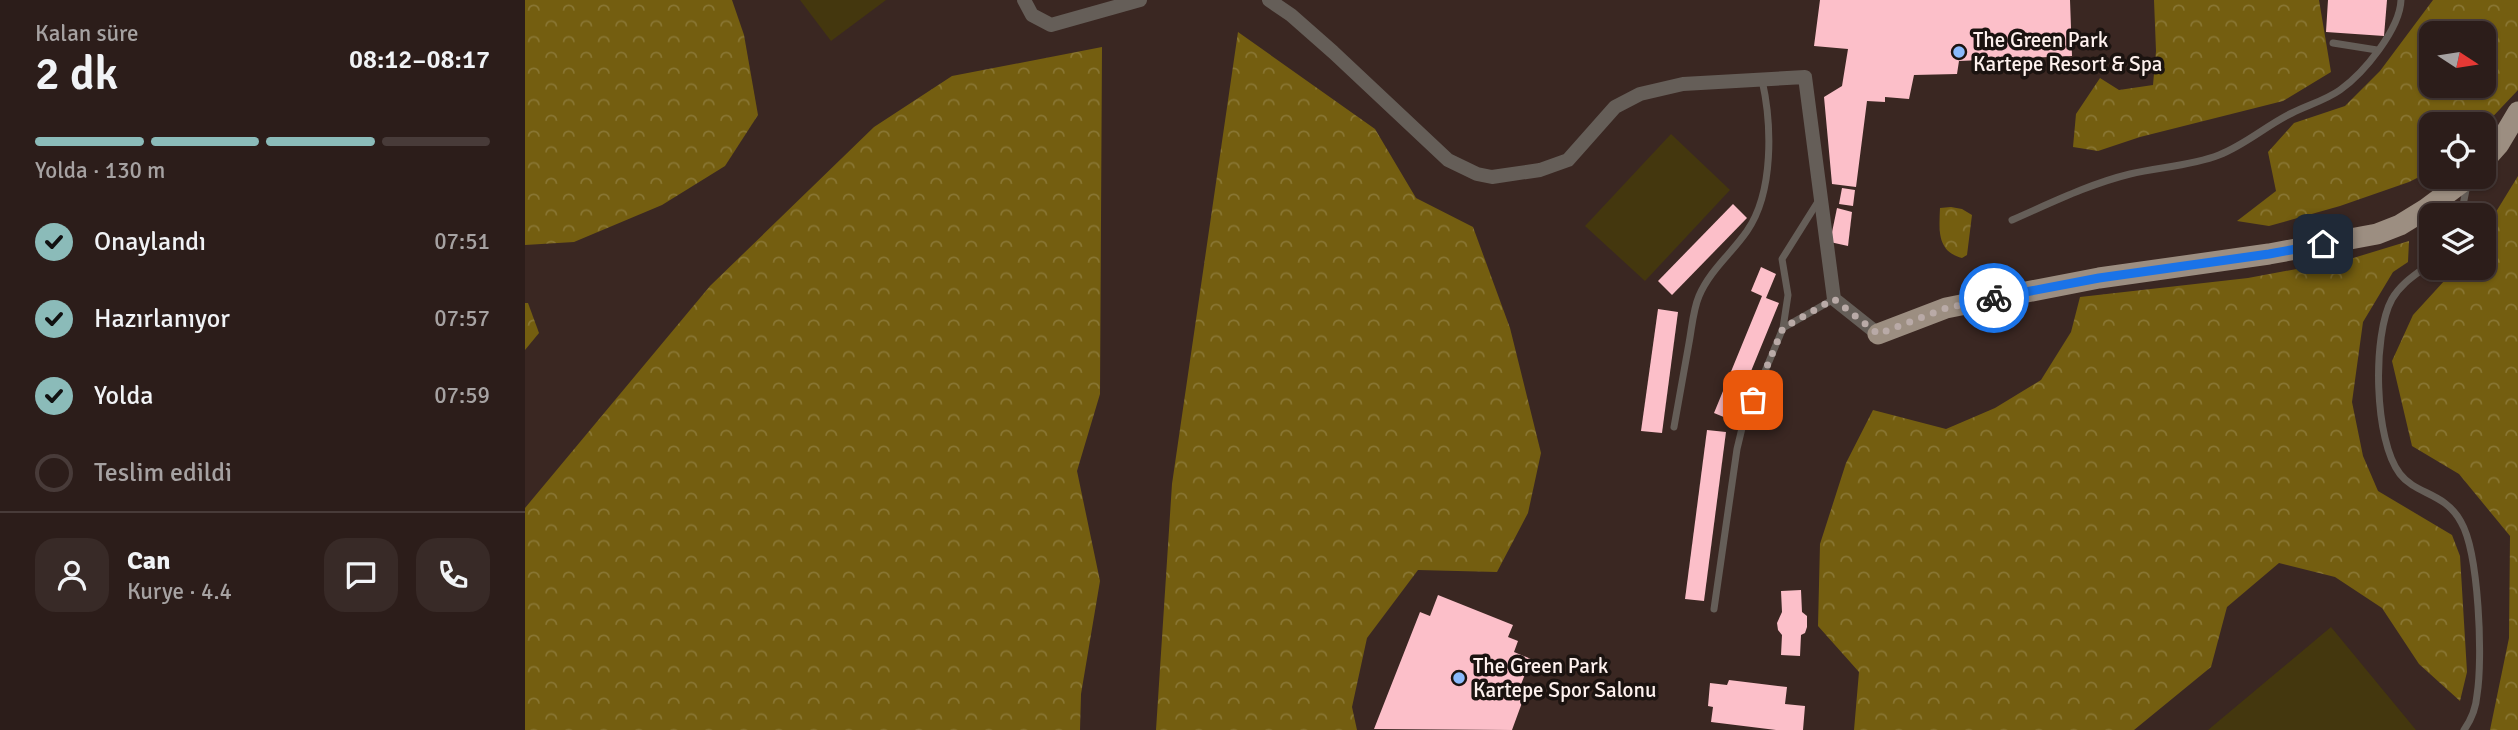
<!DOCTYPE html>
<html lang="tr">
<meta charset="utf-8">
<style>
:root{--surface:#2c1d1a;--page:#382a27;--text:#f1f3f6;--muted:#a6a2a2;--line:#483b39;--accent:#8bbbb9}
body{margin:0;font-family:Signika,sans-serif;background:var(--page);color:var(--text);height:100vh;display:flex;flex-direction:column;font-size:26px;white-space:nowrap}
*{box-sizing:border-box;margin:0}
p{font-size:23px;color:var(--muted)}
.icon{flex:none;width:38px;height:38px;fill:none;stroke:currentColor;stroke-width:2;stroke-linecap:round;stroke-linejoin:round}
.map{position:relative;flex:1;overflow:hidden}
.details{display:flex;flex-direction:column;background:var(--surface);width:525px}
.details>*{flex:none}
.needle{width:46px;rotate:102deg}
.buttons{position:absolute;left:1894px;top:21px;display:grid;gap:14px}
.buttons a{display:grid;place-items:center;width:77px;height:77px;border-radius:14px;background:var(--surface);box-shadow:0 2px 5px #0004,0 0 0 2px var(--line);font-size:35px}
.pin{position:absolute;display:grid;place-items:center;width:60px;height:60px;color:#fff;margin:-30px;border-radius:14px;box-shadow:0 4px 10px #0006}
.courier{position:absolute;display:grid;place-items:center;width:70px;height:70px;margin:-35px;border:5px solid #1a73e8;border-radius:50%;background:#fff;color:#222;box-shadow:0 2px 9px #0007}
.head em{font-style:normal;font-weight:600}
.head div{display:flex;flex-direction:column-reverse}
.head{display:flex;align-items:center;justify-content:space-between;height:119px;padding:0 35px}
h1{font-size:46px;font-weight:600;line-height:52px}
.bar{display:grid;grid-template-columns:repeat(4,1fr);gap:10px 7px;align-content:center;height:84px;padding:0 35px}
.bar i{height:9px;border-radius:5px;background:var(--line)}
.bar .active{background:var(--accent)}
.bar p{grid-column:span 4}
.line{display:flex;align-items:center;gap:18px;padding:0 35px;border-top:2px solid var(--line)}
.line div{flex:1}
.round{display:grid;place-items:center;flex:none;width:74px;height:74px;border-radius:21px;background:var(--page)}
ol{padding:0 35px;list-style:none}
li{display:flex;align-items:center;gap:21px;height:77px}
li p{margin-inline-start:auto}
li .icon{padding:7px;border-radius:50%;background:var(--accent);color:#111;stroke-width:4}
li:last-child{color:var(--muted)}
li i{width:38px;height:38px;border:4px solid var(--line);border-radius:50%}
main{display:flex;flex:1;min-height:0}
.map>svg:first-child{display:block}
.forest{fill:url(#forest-crowns);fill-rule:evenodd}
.green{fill:#44370e}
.building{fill:#fcbfc9}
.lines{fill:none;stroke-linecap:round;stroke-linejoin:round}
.lane{stroke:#655e58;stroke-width:7}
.street{stroke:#655e58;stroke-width:14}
.primary{stroke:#9c8e81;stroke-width:21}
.done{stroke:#b9aaa7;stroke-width:7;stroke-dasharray:0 12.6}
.route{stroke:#1a73e8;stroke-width:9}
.poi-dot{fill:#8abafc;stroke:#1b1310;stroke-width:2.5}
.labels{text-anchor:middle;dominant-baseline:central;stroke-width:7;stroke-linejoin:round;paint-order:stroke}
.poi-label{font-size:21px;fill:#fef1ee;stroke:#1b1310;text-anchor:start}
</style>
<main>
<section class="details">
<div class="head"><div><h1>2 dk</h1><p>Kalan süre</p></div><em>08:12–08:17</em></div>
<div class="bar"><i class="active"></i><i class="active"></i><i class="active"></i><i></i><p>Yolda · 130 m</p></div>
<ol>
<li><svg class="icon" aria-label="check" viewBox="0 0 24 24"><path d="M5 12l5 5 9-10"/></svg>Onaylandı<p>07:51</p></li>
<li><svg class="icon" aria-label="check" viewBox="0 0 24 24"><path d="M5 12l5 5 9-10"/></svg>Hazırlanıyor<p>07:57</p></li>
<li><svg class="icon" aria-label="check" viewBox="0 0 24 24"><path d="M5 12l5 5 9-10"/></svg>Yolda<p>07:59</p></li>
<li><i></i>Teslim edildi</li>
</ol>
<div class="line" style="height:126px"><a class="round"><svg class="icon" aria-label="person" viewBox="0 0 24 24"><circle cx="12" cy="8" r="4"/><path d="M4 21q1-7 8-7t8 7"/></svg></a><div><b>Can</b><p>Kurye · 4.4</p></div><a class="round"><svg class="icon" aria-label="chat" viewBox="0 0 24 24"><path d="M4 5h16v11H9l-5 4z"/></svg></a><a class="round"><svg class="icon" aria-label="phone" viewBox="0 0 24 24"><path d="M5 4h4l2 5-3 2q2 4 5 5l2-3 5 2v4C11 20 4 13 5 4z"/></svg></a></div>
</section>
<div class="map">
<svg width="1993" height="730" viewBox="0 0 1993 730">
<defs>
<pattern id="forest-crowns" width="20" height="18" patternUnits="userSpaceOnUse" patternTransform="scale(1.75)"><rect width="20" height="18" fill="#745e10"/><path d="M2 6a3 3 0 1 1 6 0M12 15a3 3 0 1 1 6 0" fill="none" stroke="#897633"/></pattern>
</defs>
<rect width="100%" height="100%" fill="#3a2722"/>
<g class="forest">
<path d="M0 0H207L219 35 233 115 200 166 137 205 49 242 0 245Z"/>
<path d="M1629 0H1794L1806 72 1758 101 1615 137 1573 151 1548 147 1551 114 1575 78 1594 90 1628 85 1631 51Z"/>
<path d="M1908 0H1993V90L1958 127V124H1906V171L1884 182 1815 206 1744 226 1712 221 1751 191 1743 152 1769 123 1820 106 1855 71ZM1906 33H1958V86H1906Z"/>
<path d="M713 32 850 129 891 198 948 227 985 328 1016 453 1003 513 972 572 893 570 842 638 827 707 832 730H631L647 484Z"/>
<path d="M577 47 575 394 552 471 575 581 556 694 555 730H0V508L185 286 349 127 427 76Z"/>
<path d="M1993 176V730H1965L1984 638 1985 536 1934 474 1887 446 1867 361 1888 315 1931 268H1958V233Z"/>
<path d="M1426 207 1437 209 1447 215 1442 255 1437 258C1412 251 1414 231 1415 208Z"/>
<path d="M1884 241 1883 262 1868 272 1838 322 1827 402 1838 456 1853 491 1927 535 1935 556 1942 672 1935 701 1894 664 1857 608 1810 577 1754 563 1702 607 1686 667 1609 730H1329L1334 672 1293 626 1295 544 1321 463 1348 410 1421 429 1470 408 1516 380 1546 332 1555 297 1723 278 1825 259Z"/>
<path d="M0 303H3L14 333 0 350Z"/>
</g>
<g class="green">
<path d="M275 0H361L306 41Z"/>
<path d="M1146 134 1205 190 1120 281 1060 226Z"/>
<path d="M1806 627 1891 730H1683Z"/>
</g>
<g class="building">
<path d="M1295 0H1545L1547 56 1434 61 1432 74 1389 75 1384 99 1360 97V102L1342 101 1331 187 1307 184 1299 97 1317 86 1323 49 1289 46Z"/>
<path d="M1803 0H1862L1859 36 1801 32Z"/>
<path d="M1317 188 1330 190 1328 206 1314 204Z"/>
<path d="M1208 204 1222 218 1147 295 1133 281Z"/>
<path d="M1312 208 1327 212 1323 246 1305 242Z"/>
<path d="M1236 267 1251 274 1241 298 1254 303 1206 420 1189 413 1237 296 1226 291Z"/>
<path d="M1133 309 1153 312 1137 433 1116 431Z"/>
<path d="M1182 430 1201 432 1179 601 1160 599Z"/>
<path d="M1276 590 1277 612 1282 616V627L1280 633 1276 635 1275 656 1256 655 1257 635 1253 630 1252 623 1257 612 1256 591Z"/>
<path d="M913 595 988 625 983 637 993 641 989 652 1006 659 991 697 998 700 987 730 849 729 895 612 905 616Z"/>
<path d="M1204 680 1262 687 1260 704 1280 706 1278 730H1251L1186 722 1188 707 1183 706 1185 683 1202 685Z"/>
</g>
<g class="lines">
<g class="lane">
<path d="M1808 43 1852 50"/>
<path d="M1936 215 1942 185"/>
<path d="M1487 220C1526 203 1564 184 1605 174 1634 167 1666 166 1694 155 1720 145 1742 125 1767 113 1783 105 1801 100 1815 90 1839 73 1875 29 1876 0"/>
<path d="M1906 263C1892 274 1877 282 1867 299 1847 335 1849 441 1875 474 1891 495 1920 492 1936 522 1954 553 1958 659 1952 695 1951 708 1946 720 1939 730"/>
<path d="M1258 328 1263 295 1257 259 1294 200"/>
<path d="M1149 427C1154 399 1159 371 1164 343 1167 327 1168 310 1174 296 1185 270 1207 253 1222 231 1249 192 1247 124 1237 80"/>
<path d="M1189 609 1212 449 1218 424 1258 328 1309 299"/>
</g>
<g class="street">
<path d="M499 0 507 15 526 25 615 0"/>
<path d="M744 0 766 15 808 52 923 160 952 174 967 177 1015 170 1043 160 1090 107 1115 94 1158 84 1280 77 1309 299 1353 334"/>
</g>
<g class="primary">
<path d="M1958 162 1974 144 1993 112"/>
<path d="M1353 334 1421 308 1486 295 1574 278 1744 254 1852 234 1875 225 1901 209 1944 177"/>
</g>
</g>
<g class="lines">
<path class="done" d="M1228 400 1258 328 1309 299 1353 334 1421 308 1469 298"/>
<path class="route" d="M1469 298 1574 278 1744 254 1798 244"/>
</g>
<g class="poi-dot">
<circle cx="1434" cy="52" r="7"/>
<circle cx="934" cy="678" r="7"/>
</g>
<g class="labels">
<g class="poi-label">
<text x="1448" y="40">The Green Park<tspan x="1448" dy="24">Kartepe Resort &amp; Spa</tspan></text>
<text x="948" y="666">The Green Park<tspan x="948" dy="24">Kartepe Spor Salonu</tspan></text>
</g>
</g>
</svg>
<div class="buttons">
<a><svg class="needle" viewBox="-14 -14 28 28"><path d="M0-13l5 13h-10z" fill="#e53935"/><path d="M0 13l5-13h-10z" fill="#a6a2a2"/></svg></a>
<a><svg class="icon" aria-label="locate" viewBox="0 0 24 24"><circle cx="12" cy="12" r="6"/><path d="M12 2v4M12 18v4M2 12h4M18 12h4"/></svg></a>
<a><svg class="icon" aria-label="layers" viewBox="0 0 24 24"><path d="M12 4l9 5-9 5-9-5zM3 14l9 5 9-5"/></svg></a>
</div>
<div class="pin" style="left:1228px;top:400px;background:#ea580c"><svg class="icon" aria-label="bag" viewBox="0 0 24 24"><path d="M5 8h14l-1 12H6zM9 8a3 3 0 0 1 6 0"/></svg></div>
<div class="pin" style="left:1798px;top:244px;background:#1f2937"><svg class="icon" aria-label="home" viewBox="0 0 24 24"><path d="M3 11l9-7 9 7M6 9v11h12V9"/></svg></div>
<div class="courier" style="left:1469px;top:298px"><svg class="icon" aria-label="bike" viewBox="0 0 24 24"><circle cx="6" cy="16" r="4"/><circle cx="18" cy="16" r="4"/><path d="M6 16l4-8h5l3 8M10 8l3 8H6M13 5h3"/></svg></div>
</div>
</main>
